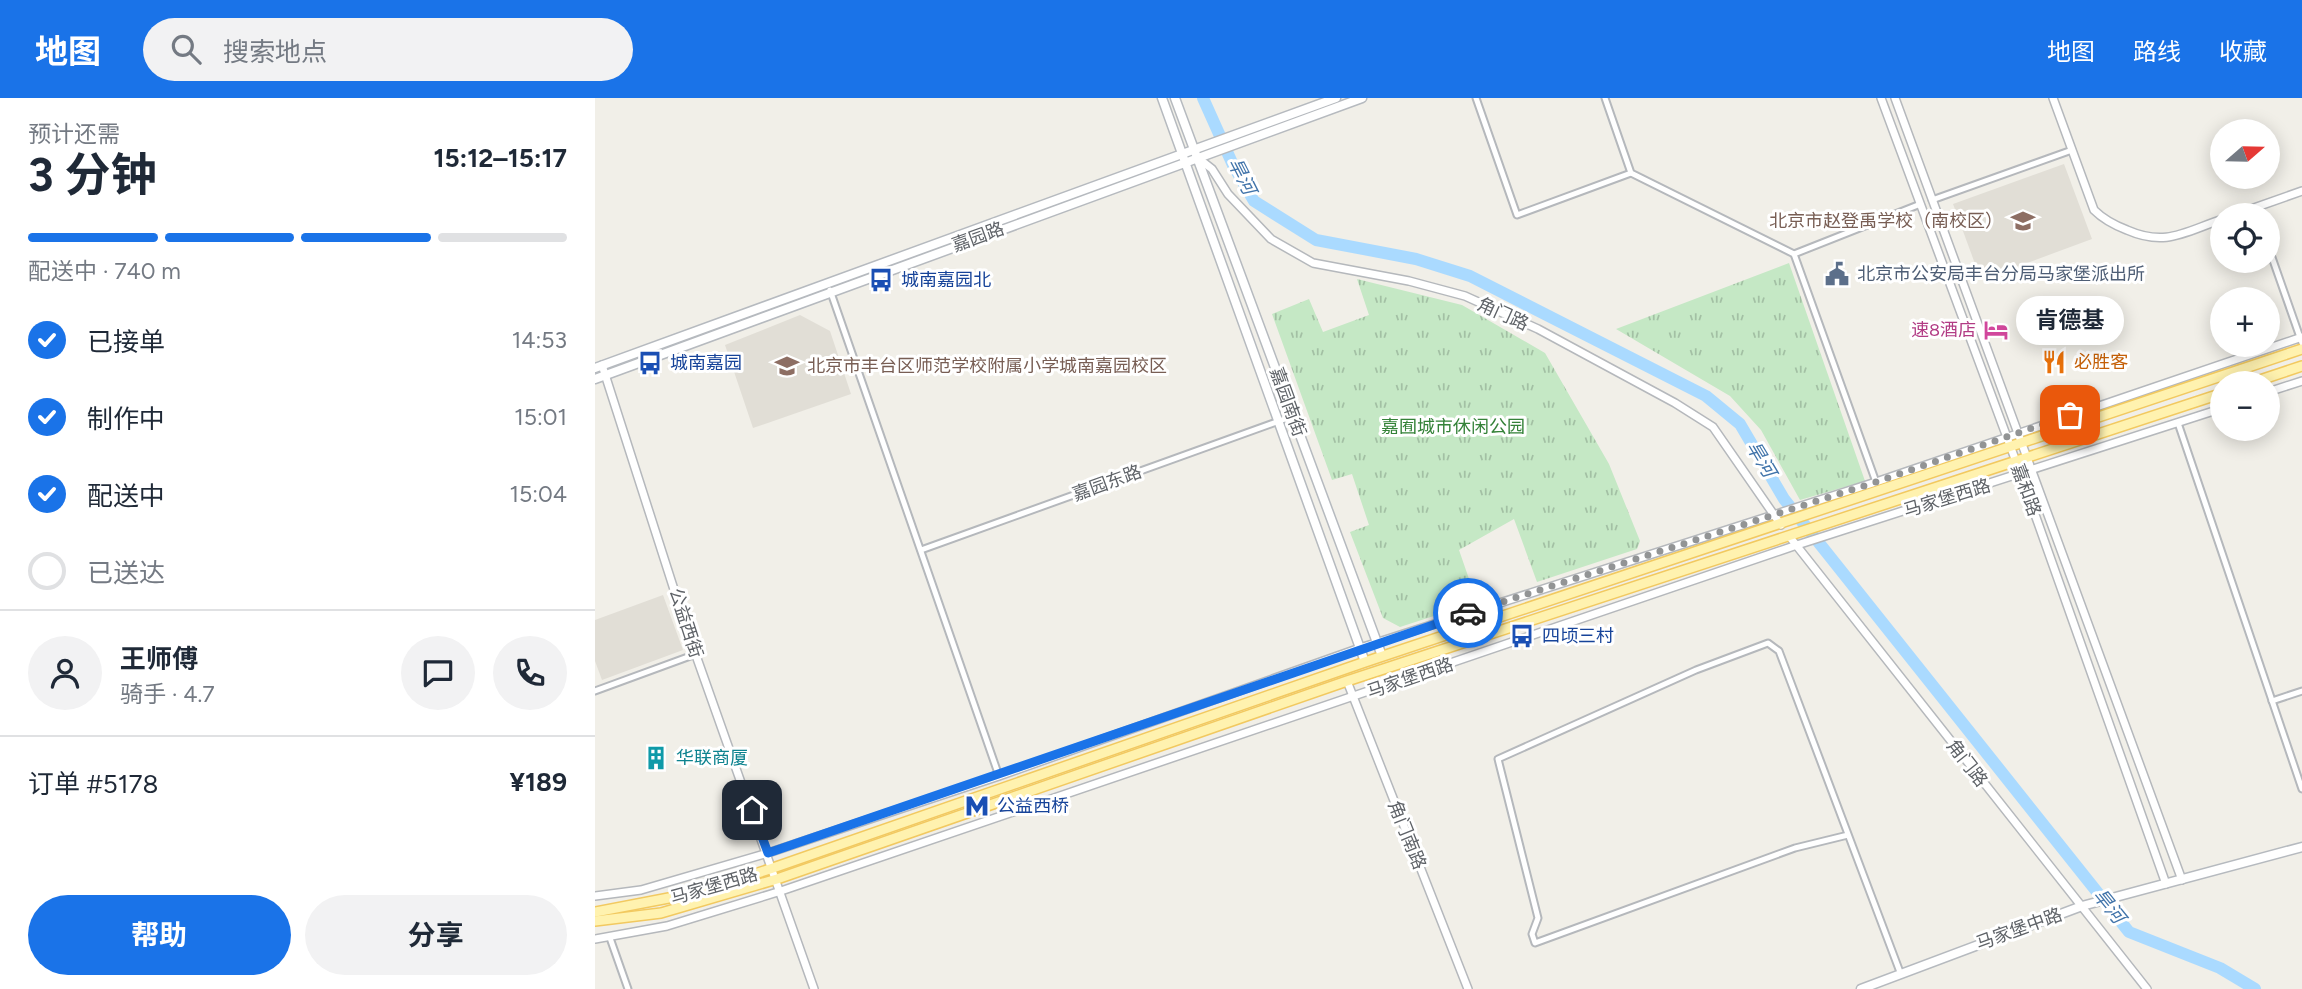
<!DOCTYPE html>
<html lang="zh">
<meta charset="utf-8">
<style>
:root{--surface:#fff;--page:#f2f2f3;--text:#1f2937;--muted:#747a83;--line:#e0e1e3;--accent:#1a73e8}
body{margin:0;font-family:Figtree,"Noto Sans SC",sans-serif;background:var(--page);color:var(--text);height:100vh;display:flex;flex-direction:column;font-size:26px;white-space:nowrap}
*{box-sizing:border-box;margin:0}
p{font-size:23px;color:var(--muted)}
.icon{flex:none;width:38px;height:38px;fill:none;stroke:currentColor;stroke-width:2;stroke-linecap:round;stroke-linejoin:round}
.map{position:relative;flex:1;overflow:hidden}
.panel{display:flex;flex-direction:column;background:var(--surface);width:595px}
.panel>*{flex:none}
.needle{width:46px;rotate:70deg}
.controls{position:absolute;left:1615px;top:21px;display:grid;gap:14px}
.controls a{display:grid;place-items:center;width:70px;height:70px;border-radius:50%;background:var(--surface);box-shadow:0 4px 18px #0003;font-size:35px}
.pin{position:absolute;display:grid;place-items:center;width:60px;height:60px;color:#fff;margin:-30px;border-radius:14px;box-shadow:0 4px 10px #0006}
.courier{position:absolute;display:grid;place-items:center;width:70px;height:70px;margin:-35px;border:5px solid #1a73e8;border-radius:50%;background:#fff;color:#222;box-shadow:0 2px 9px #0007}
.bubble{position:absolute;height:49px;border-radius:24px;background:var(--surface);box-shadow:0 4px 18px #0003;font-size:23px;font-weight:700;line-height:49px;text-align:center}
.summary em{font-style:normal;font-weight:700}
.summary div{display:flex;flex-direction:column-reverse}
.summary{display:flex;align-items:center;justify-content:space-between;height:119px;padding:0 28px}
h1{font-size:46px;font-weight:700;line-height:52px}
.bar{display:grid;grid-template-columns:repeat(4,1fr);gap:10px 7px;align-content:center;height:84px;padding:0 28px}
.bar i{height:9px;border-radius:5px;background:var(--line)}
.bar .on{background:var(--accent)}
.bar p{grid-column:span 4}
.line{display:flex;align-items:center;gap:18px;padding:0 28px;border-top:2px solid var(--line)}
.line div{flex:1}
.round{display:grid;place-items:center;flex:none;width:74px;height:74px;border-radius:37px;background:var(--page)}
ol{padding:0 28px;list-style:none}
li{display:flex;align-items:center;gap:21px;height:77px}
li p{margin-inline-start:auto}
li .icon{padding:7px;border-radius:50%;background:var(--accent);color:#fff;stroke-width:4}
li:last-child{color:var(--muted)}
li i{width:38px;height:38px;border:4px solid var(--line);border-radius:50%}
.cta{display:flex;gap:14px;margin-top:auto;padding:14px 28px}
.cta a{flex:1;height:80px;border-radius:42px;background:var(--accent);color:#fff;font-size:28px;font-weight:700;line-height:80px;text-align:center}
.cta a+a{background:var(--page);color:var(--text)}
header{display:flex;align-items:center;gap:42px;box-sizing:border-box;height:98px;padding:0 35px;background:var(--accent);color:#fff}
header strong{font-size:33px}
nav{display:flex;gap:38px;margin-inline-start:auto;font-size:24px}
.search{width:490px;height:63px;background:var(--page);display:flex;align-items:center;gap:18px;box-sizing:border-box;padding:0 24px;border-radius:38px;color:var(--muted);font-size:26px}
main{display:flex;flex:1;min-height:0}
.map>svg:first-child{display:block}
.education{fill:#e1ded6}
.grass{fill:url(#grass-tufts)}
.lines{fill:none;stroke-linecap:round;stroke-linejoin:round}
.river{stroke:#aadaff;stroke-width:12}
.minor-casing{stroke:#b5b8bc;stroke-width:9}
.tertiary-casing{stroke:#b5b8bc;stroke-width:10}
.secondary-casing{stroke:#b6babf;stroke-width:11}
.primary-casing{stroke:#f2c960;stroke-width:12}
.minor{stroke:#fff;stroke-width:5}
.tertiary{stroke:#fff;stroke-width:7}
.secondary{stroke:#fff;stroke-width:8}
.primary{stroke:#fff2af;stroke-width:9}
.done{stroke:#929495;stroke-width:7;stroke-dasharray:0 12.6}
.route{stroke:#1a73e8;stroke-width:9}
.labels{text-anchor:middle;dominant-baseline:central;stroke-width:6;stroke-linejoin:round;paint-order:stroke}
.education-label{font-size:18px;fill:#785e54;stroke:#fff;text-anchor:end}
.street-label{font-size:18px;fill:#5f6368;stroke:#fff}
.service-label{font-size:18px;fill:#4e5e75;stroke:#fff;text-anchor:start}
.transit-label{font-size:18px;fill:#164399;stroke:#fff;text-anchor:start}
.hotel-label{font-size:18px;fill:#b23c85;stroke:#fff;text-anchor:end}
.food-label{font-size:18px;fill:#c56008;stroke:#fff;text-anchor:start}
.park-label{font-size:18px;fill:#348238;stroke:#fff}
.culture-label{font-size:18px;fill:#0d838f;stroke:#fff;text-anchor:start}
.water-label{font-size:19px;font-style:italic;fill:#4174aa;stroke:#fff}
</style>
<header>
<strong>地图</strong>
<div class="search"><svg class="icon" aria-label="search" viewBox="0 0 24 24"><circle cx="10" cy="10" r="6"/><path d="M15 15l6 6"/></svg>搜索地点</div>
<nav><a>地图</a><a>路线</a><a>收藏</a></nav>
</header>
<main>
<section class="panel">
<div class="summary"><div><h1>3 分钟</h1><p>预计还需</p></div><em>15:12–15:17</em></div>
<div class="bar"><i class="on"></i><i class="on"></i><i class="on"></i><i></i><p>配送中 · 740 m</p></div>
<ol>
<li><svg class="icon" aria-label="check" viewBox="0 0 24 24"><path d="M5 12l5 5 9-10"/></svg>已接单<p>14:53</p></li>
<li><svg class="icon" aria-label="check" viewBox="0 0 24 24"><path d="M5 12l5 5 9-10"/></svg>制作中<p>15:01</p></li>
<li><svg class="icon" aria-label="check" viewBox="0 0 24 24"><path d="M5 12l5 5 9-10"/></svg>配送中<p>15:04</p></li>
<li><i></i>已送达</li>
</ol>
<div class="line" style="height:126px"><a class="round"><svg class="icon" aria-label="person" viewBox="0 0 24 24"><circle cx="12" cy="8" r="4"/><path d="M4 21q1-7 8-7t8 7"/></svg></a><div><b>王师傅</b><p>骑手 · 4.7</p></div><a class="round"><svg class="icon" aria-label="chat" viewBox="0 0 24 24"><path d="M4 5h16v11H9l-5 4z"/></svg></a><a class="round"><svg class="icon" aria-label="phone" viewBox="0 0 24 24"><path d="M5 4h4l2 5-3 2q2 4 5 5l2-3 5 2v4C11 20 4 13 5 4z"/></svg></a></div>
<div class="line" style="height:91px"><div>订单 #5178</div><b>¥189</b></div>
<div class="cta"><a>帮助</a><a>分享</a></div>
</section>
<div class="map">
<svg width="1707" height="891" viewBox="0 0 1707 891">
<defs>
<pattern id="grass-tufts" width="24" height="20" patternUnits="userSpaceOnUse" patternTransform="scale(1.75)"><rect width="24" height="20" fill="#c5e8c5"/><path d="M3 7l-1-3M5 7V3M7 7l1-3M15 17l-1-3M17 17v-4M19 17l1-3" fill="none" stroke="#a3c0a4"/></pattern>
</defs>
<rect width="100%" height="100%" fill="#f1efe8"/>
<g class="education">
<path d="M1469 66 1497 141 1386 182 1358 106Z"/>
<path d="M205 217 235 233 256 296 158 330 130 247Z"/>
<path d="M68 497 88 552 7 582 0 563V522Z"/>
</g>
<g class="grass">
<path d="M1194 165 1270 383 1205 402 1166 332 1135 298 1021 231Z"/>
<path d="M762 181 867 207 950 255 1014 366 1045 443 1042 451 942 484 919 421 864 452 882 504 805 529 788 520 755 434 774 427 757 376 737 382 677 216 714 201 728 234 774 217Z"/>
</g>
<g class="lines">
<path class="river" d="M608 0 638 67 659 103 721 142 821 161 875 178 1111 298 1145 326 1189 401 1534 834 1625 870 1660 891"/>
<g class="minor-casing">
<g id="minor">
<path d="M881 0 922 117 1036 75"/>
<path d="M1010 0 1036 75 1199 156 1281 384"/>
<path d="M1337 102 1477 52"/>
<path d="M1673 148 1707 245"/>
<path d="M1199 156 1323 107"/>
<path d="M235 192 404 678"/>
<path d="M1583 325 1707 691"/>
<path d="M326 452 698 318"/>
<path d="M0 593 101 556"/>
<path d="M1677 603 1707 593"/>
<path d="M1253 737 1200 750 940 845 937 836 943 820 903 661 1101 572 1173 545 1184 553 1305 874"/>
<path d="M15 840 33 891"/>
</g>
</g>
<g class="tertiary-casing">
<g id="tertiary">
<path d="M1286 0 1426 377 1571 786"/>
<path d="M1300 0 1587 782"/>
<path d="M1458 0 1499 112C1509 122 1519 127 1532 132 1571 149 1589 134 1628 121"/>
<path d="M603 60 617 71 633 96 676 141 718 165 814 183 870 198 943 231 1080 305 1118 329 1186 427"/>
<path d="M1639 117 1707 93"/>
<path d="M7 267 92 532 219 891"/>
<path d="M1673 294 1707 283"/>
<path d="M1194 438 1552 891"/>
<path d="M752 583 873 891"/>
<path d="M0 798 46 792 173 755 404 678 765 550 1281 384 1707 239"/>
<path d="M0 841 72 828 186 793 1202 447 1628 310"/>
</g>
</g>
<g class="secondary-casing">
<g id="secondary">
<path d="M567 0 770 564"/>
<path d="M580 0 787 558"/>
<path d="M0 270 741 0"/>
<path d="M0 281 767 0"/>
<path d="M1266 891 1487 808 1707 749"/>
</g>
</g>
<g class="primary-casing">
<g id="primary">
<path d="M1656 285 1707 268"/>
<path d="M0 814 105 794 178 770 770 564 1707 251"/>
<path d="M0 823 66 815 182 781 752 583 1628 295"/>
</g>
</g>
<use href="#minor" class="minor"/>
<use href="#tertiary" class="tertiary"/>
<use href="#secondary" class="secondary"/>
<use href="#primary" class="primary"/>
</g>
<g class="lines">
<path class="done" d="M873 515 1281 384 1475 317"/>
<path class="route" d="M157 712 173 755 873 515"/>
</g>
<defs>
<g id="school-bare" transform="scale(1.89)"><path d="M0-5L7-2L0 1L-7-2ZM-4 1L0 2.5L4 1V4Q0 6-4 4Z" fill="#8d6e63" stroke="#fff" stroke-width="2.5" paint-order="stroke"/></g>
<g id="civic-bare" transform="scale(1.89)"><path d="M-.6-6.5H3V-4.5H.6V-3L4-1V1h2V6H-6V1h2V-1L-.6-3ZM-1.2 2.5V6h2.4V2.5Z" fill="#5c6f8a" stroke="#fff" stroke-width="2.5" paint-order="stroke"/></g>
<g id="bus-bare" transform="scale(1.89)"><path d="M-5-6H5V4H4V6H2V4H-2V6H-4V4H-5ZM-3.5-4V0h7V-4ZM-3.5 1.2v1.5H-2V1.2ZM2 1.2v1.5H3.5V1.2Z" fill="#1a4fb4" stroke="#fff" stroke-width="2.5" paint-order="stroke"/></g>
<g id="hotel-bare" transform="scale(1.89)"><path d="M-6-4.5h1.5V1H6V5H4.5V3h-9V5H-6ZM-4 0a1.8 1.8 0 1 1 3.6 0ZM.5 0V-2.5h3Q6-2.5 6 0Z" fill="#d1479c" stroke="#fff" stroke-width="2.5" paint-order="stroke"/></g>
<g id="restaurant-bare" transform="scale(1.89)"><path d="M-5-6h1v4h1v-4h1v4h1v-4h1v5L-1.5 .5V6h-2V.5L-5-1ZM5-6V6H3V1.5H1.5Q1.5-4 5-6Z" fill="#e8710a" stroke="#fff" stroke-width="2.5" paint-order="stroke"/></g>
<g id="building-bare" transform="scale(1.89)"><path d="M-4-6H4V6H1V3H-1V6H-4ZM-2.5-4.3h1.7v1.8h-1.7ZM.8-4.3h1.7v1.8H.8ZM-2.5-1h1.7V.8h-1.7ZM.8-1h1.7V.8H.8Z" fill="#0f9aa8" stroke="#fff" stroke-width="2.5" paint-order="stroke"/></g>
<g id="metro-bare" transform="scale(1.89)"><path d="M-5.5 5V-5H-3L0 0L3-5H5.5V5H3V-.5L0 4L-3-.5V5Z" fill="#1a4fb4" stroke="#fff" stroke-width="2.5" paint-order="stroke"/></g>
</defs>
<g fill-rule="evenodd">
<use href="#school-bare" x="1428" y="123"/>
<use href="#civic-bare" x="1242" y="176"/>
<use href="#bus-bare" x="286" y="182"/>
<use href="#hotel-bare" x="1401" y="232"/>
<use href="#restaurant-bare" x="1459" y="264"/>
<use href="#bus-bare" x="55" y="265"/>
<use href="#school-bare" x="192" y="268"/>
<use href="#bus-bare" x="927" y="538"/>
<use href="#building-bare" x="61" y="660"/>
<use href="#metro-bare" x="382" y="708"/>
</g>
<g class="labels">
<g class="education-label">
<text x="1408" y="123">北京市赵登禹学校（南校区）</text>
<text x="212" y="268" text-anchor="start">北京市丰台区师范学校附属小学城南嘉园校区</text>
</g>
<g class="street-label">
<text transform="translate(383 139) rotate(-20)">嘉园路</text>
<text transform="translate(908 216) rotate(24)">角门路</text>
<text transform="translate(693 304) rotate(70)">嘉园南街</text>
<text transform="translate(512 385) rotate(-20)">嘉园东路</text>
<text transform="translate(1431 392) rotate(70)">嘉和路</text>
<text transform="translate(1352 400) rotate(-17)">马家堡西路</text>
<text transform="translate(91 525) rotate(72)">公益西街</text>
<text transform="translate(815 580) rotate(-19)">马家堡西路</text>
<text transform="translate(1372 665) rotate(52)">角门路</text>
<text transform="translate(812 737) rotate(68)">角门南路</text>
<text transform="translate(119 788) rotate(-16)">马家堡西路</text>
<text transform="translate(1424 831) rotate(-20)">马家堡中路</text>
</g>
<g class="service-label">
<text x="1262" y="176">北京市公安局丰台分局马家堡派出所</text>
</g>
<g class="transit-label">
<text x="306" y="182">城南嘉园北</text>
<text x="75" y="265">城南嘉园</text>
<text x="947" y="538">四顷三村</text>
<text x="402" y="708">公益西桥</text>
</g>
<g class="hotel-label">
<text x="1381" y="232">速8酒店</text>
</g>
<g class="food-label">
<text x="1479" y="264">必胜客</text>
</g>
<g class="park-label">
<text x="858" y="329">嘉囿城市休闲公园</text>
</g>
<g class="culture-label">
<text x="81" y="660">华联商厦</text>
</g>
<g class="water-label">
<text transform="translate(647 78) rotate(63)">旱河</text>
<text transform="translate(1166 361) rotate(59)">旱河</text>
<text transform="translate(1514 808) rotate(51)">旱河</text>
</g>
</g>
</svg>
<div class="controls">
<a><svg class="needle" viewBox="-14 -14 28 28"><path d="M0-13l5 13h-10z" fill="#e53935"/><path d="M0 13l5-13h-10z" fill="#747a83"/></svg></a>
<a><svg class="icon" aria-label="locate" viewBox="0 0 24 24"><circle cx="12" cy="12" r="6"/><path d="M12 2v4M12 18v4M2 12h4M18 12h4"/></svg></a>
<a>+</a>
<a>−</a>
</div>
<div class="pin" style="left:1475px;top:317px;background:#ea580c"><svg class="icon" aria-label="bag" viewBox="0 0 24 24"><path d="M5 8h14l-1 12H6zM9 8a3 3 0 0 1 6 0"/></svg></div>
<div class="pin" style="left:157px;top:712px;background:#1f2937"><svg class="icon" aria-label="home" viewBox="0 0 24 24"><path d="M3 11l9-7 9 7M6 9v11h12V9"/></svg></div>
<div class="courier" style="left:873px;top:515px"><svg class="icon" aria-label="car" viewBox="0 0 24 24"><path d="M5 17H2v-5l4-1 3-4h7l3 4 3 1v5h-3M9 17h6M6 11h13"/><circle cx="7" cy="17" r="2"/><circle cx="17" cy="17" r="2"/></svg></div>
<div class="bubble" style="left:1421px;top:198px;width:108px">肯德基</div>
</div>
</main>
